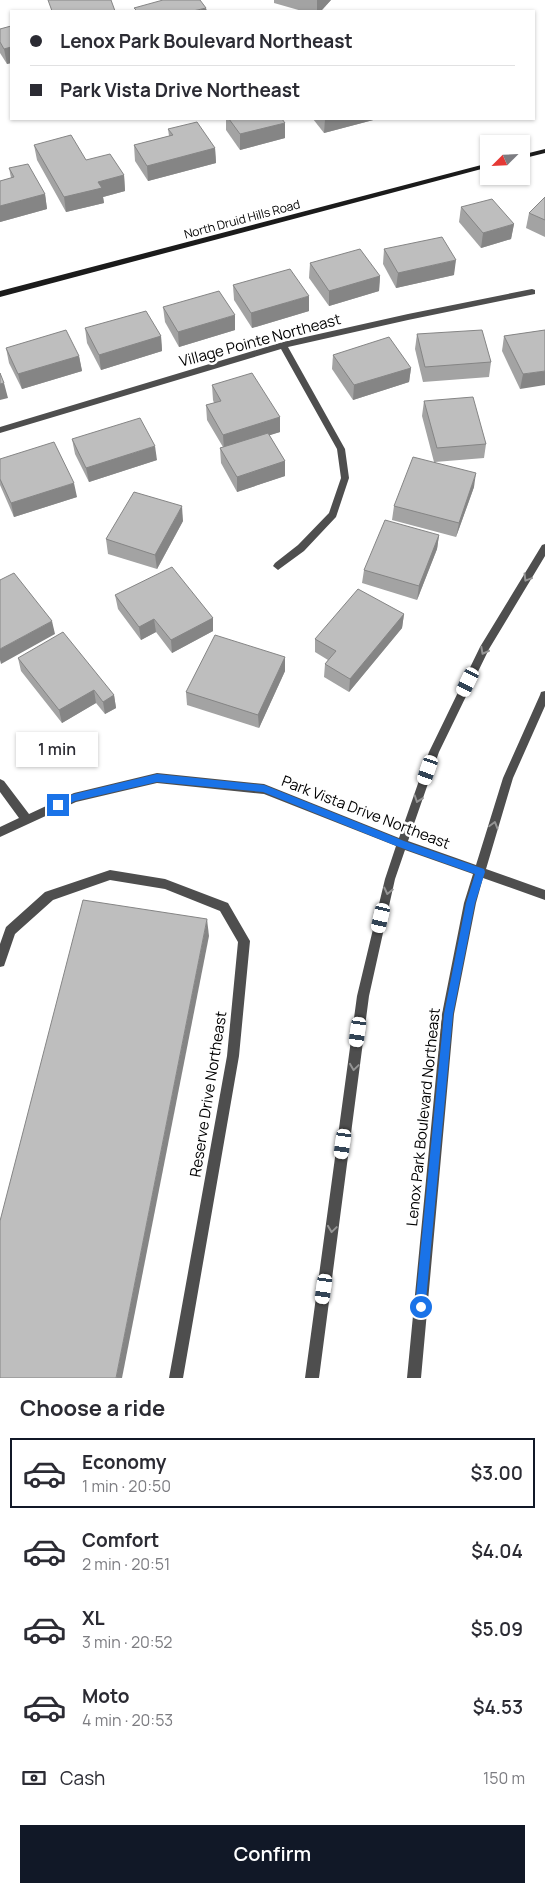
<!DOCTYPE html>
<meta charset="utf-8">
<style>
:root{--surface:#fff;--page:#f2f2f3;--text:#2b2b33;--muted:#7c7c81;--line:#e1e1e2;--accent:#111827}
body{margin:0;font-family:Manrope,sans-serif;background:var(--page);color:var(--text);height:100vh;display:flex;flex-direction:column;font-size:19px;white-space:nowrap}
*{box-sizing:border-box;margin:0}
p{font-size:16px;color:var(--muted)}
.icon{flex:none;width:28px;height:28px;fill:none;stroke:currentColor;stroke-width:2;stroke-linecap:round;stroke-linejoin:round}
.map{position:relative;height:1378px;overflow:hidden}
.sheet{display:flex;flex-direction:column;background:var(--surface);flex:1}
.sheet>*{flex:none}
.hud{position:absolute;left:10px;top:10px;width:525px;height:110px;border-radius:0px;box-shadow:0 1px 4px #0004;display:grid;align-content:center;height:110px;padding:0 20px;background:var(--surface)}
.needle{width:32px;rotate:246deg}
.fabs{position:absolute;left:480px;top:135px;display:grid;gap:10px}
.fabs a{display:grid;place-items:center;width:50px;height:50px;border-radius:0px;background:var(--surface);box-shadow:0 1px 4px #0004;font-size:25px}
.end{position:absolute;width:22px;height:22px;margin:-11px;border:6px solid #1a73e8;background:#fff;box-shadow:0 0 0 2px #fff}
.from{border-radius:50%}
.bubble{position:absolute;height:35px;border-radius:0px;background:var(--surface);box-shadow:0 1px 4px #0004;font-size:16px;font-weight:600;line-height:35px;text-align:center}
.car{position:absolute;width:15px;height:30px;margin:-15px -8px;border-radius:6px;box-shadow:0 0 4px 1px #0007;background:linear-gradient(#fff 24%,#345 0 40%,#fff 0 76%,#345 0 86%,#fff 0)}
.hud b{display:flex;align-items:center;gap:18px;height:48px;font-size:19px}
.hud b+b{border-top:1px solid var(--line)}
.hud i{width:12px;height:12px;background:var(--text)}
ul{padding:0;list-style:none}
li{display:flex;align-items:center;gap:15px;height:70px;margin:0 10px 8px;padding:0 10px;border:2px solid transparent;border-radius:0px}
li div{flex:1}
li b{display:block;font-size:19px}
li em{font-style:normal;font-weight:600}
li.active{border-color:var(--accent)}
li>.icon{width:45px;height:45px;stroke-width:1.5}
h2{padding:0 20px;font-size:22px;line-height:60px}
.pay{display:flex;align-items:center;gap:12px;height:55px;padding:0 20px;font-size:19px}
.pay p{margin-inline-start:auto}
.primary-button{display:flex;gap:10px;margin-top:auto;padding:10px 20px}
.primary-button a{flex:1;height:58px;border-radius:0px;background:var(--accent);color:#fff;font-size:20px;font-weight:600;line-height:58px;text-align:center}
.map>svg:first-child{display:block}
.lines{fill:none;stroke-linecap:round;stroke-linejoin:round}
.minor{fill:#4e4e4e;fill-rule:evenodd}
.secondary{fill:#1b1b1b;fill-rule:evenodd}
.wall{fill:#a3a3a3}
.shaded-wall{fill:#858585}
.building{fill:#bebebe;stroke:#858585}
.oneway{stroke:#959595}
.route{fill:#1a73e8}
.labels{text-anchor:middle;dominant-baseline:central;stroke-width:5;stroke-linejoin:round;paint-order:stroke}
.far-street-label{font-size:12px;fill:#000;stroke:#fff}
.street-label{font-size:15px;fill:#000;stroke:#fff}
</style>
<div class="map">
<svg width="545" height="1378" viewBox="0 0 545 1378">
<rect width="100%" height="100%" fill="#fff"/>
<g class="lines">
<g class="minor">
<path d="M532,289L535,290V294L408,320L288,347L345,449L349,478L336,517L304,551L278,570L273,566L275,563L298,545L329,513L341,478L337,449L281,349L0,433V427L283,342L408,314Z"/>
<path d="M545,544V556L489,649L439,752L408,841L476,865L503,778L540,695L541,692L545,691V706L513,778L486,869L545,890V900L483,878L476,903L454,1014L421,1378H407L442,1014L464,903L473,874L405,850L395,879L369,996L319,1378H305L357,996L385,879L396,846L264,794L157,783L76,802L0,837V827L19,818L0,792V779L4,781L29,814L74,793L157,773L264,784L399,838L429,752L480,647L542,545Z"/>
<path d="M110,870L165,879L228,903L250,941L239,1056L183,1378H169L227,1056L238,942L220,911L165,889L110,880L53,900L15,934L4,966L0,967V944L6,927L45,892Z"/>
</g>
<g class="secondary">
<path d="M545,149V153L521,159V155Z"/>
<path d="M489,163V167L0,297V291Z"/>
</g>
</g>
<g class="wall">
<path d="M274,0H331L321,11H302L274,3Z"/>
<path d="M11,26V63L7,64L0,53V29Z"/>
<path d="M226,119H282L285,138L240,150L226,130Z"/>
<path d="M313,119H377L324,133Z"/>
<path d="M168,129L215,148L216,163L148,181L135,161L134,145L169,136Z"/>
<path d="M34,145L124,175L125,191L103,197L104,203L66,212L37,160Z"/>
<path d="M9,168L45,194L47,209L0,222V181L11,178Z"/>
<path d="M545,197V237L526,228L529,213Z"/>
<path d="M461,207L514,224L511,239L481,248L459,222Z"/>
<path d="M384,249L454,275L396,288L383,264Z"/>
<path d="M310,263L380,276L379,291L329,306L309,278Z"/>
<path d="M233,285L309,311L252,328L234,300Z"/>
<path d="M163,307L235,330L179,347L165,322Z"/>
<path d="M85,328L161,336L162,351L101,370L87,343Z"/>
<path d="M545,330L520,389L502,351L504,336Z"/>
<path d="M417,334L491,362L489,377L423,382L415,349Z"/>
<path d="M6,348L79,356L82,371L22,389L9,363Z"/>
<path d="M333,355L411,368L409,382L353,400L332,369Z"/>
<path d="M212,385L280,417V432L269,435L285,461V476L237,492L221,463L220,448L223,447L207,420L206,405L214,403L213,400Z"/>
<path d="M424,401L486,444L484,458L435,462L474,487L456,537L392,520L394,506L434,462L422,416Z"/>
<path d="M72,439L157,460L89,482L75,454Z"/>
<path d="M0,459L77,497L14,517L0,485Z"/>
<path d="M183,521L157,569L108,554L106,539Z"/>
<path d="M439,535L437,549L417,600L362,583L364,570Z"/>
<path d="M115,595L213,618V631L172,653L156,632L141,640L118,609Z"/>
<path d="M404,614L402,628L349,692L324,677L325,664L328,660L315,652V639Z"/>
<path d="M285,657V671L259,728L187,705L186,692Z"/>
<path d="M18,658L114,695L116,708L105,714L96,703L62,723L21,671Z"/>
</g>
<g class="shaded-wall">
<path d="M317,0H331L321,11H317Z"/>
<path d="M206,8L207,11H193Z"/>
<path d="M11,47V63L7,64L4,49Z"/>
<path d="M325,119H377L324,133Z"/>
<path d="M285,123V138L240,150V134Z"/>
<path d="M215,148L216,163L148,181L147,166Z"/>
<path d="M124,175L125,191L103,197L104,203L66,212L64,197L98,182Z"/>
<path d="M45,194L47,209L0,222V206Z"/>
<path d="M514,224L511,239L481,248L483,233Z"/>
<path d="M456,260L454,275L396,288L398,273Z"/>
<path d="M380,276L379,291L329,306V291Z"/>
<path d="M309,296V311L252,328L251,313Z"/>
<path d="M235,315V330L179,347L178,332Z"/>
<path d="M161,336L162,351L101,370L99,355Z"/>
<path d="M79,356L82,371L22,389L18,374Z"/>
<path d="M411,368L409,382L353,400L354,385Z"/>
<path d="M545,371V385L520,389L523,374Z"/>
<path d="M4,383L8,398L0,400V384Z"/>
<path d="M280,417V432L224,450L223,435Z"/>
<path d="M155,446L157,460L89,482L86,468Z"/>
<path d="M285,461V476L237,492V477Z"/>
<path d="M476,473L474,487L456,537L459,523Z"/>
<path d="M74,483L77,497L14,517L11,503Z"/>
<path d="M182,506L183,521L157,569L155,555Z"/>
<path d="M439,535L437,549L417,600L419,586Z"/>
<path d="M404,614L402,628L349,692L350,679Z"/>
<path d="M213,618V631L172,653L171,640Z"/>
<path d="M154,619L156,632L141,640L139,627Z"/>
<path d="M52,621L55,634L1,664L0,660V649Z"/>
<path d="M285,657V671L259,728L258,715Z"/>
<path d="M94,690L96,703L62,723L59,710Z"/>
<path d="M114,695L116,708L105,714L103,702Z"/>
<path d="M207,919L209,936L122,1378H116Z"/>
</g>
<g class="building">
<path d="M48,0H111L115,11H52Z"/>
<path d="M163,0H200L206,8L193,11H137L134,8Z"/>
<path d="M11,26V47L4,49L0,42V29Z"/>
<path d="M229,119H282L285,123L240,134Z"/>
<path d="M197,122L215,148L147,166L134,145L173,135L168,129Z"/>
<path d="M71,135L86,160L110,154L124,175L98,182L102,188L64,197L34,145Z"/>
<path d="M28,164L45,194L0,206V181L14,177L9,168Z"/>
<path d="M545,197V220L529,213Z"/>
<path d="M492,199L514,224L483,233L461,207Z"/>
<path d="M442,237L456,260L398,273L384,249Z"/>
<path d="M360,249L380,276L329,291L310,263Z"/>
<path d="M290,269L309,296L251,313L233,285Z"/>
<path d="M219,291L235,315L178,332L163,307Z"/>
<path d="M146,311L161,336L99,355L85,328Z"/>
<path d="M66,330L79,356L18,374L6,348Z"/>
<path d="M482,330L491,362L425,367L417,334Z"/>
<path d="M545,330V371L523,374L504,336Z"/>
<path d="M389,337L411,368L354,385L333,355Z"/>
<path d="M0,373L4,383L0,384Z"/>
<path d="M252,373L280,417L223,435L206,405L221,401L212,385Z"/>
<path d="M473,397L486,444L437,448L424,401Z"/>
<path d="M140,418L155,446L86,468L72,439Z"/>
<path d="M268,433L285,461L237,477L220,448Z"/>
<path d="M54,442L74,483L11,503L0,479V459Z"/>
<path d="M413,457L476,473L459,523L394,506Z"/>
<path d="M134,492L182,506L155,555L106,539Z"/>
<path d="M385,520L439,535L419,586L364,570Z"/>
<path d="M172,567L213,618L171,640L154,619L139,627L115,595Z"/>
<path d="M14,573L52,621L0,649V580Z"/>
<path d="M358,589L404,614L350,679L325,664L336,651L315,639Z"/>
<path d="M63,632L114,695L103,702L94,690L59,710L18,658Z"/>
<path d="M215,635L285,657L258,715L186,692Z"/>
<path d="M83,900L207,919L116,1378H0V1221Z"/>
</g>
<defs><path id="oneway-chevron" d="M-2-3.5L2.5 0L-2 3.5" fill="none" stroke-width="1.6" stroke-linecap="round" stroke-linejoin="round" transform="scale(1.25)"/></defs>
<g class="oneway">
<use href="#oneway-chevron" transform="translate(527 578) rotate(121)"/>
<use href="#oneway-chevron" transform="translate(484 651) rotate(118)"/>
<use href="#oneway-chevron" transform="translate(418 799) rotate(109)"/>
<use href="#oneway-chevron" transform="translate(494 825) rotate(-74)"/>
<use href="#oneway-chevron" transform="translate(388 891) rotate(103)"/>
<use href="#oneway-chevron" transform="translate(354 1067) rotate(98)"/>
<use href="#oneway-chevron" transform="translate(332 1229) rotate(98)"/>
</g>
<path class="route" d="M157,774L264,785L404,841L484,869L485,872L475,903L453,1014L425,1311L421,1312L417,1311L415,1307L444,1014L466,903L475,874L399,847L263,792L157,782L75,801L58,809L54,805L55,802L74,794Z"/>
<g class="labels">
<g class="far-street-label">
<text transform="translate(242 219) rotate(-15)">North Druid Hills Road</text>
</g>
<g class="street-label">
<text transform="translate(260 340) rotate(-15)">Village Pointe Northeast</text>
<text transform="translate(366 812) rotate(21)">Park Vista Drive Northeast</text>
<text transform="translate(208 1094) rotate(-81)">Reserve Drive Northeast</text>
<text transform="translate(423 1117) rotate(-84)">Lenox Park Boulevard Northeast</text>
</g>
</g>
</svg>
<div class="fabs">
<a><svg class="needle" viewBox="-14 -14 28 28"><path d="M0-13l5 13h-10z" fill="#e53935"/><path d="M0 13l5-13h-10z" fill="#7c7c81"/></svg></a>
</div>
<i class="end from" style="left:421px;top:1307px"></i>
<i class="end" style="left:58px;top:805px"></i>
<div class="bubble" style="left:16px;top:732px;width:82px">1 min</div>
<i class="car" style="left:468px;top:682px;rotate:206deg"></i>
<i class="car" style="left:428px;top:770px;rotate:199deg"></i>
<i class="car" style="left:381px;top:918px;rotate:193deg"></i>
<i class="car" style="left:358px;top:1032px;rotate:188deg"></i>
<i class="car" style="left:343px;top:1144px;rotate:188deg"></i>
<i class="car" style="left:324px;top:1289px;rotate:188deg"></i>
<div class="hud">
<b><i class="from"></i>Lenox Park Boulevard Northeast</b>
<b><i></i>Park Vista Drive Northeast</b>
</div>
</div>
<section class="sheet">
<h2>Choose a ride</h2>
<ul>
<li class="active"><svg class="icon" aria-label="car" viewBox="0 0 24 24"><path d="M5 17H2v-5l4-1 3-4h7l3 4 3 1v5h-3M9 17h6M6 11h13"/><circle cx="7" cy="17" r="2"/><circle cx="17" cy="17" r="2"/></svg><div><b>Economy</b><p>1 min · 20:50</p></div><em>$3.00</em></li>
<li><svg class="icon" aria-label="car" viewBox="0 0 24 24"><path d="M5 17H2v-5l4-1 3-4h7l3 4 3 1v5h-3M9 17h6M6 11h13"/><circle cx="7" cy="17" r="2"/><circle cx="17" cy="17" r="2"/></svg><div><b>Comfort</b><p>2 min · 20:51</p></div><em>$4.04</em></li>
<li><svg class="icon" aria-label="car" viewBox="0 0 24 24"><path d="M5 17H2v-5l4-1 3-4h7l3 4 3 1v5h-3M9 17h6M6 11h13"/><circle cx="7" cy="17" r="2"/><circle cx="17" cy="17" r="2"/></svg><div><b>XL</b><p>3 min · 20:52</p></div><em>$5.09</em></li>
<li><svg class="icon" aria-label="car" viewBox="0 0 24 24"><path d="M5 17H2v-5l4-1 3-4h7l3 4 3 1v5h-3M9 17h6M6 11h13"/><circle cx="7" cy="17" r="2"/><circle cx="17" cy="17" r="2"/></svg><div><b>Moto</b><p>4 min · 20:53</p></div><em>$4.53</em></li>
</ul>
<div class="pay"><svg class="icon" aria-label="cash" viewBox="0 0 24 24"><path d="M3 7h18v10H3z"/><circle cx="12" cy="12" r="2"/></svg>Cash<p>150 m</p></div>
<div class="primary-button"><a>Confirm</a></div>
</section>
